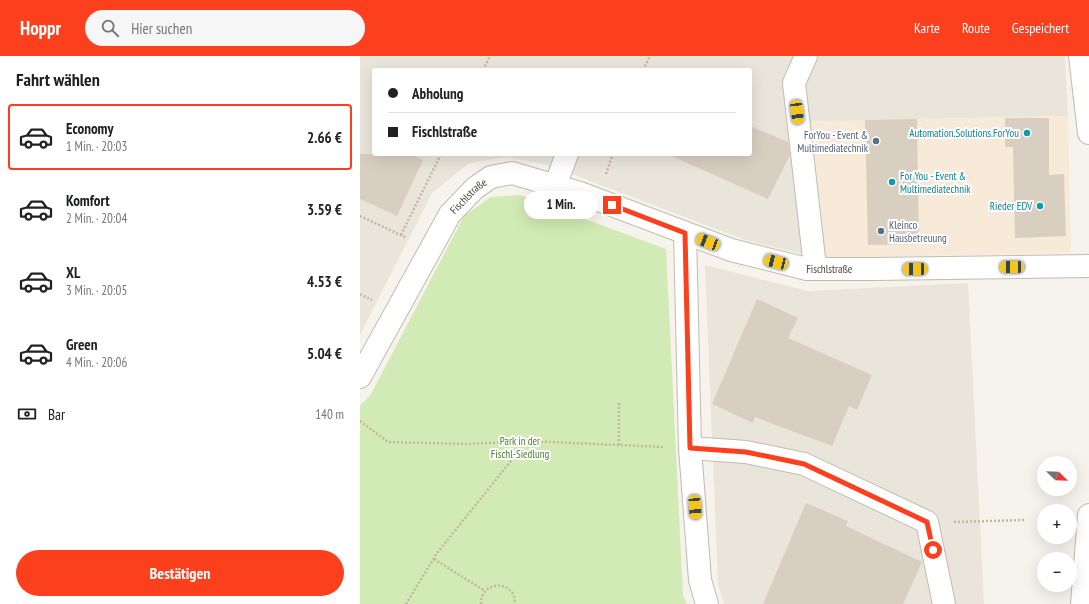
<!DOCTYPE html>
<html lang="de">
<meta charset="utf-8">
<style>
:root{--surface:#fff;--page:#f6f6f6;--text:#202124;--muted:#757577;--line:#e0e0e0;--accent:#fc3f1d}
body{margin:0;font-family:"PT Sans Narrow",sans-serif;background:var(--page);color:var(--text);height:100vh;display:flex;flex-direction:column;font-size:15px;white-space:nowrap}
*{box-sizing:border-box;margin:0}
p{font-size:13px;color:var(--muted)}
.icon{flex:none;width:22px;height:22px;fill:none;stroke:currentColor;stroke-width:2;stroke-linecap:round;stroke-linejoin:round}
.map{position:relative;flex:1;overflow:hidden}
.details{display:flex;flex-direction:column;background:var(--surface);width:360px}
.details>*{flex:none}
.banner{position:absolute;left:12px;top:12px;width:380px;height:88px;border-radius:4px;box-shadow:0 4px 16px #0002;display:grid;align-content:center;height:88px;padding:0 16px;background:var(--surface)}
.needle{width:26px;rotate:113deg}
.buttons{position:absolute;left:677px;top:400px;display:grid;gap:8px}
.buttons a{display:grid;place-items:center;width:40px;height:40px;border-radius:50%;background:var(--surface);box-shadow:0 4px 16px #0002;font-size:20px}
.end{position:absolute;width:18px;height:18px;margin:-9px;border:5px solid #fc3f1d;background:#fff;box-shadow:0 0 0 2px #fff}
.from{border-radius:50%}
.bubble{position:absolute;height:28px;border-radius:14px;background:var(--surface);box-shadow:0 4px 16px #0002;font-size:13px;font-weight:800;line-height:28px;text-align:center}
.car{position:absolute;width:12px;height:24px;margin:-12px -6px;border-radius:5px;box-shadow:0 0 3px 1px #0007;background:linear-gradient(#f5c518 24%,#345 0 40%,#f5c518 0 76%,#345 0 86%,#f5c518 0)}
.banner b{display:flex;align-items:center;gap:14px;height:38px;font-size:15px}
.banner b+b{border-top:1px solid var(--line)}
.banner i{width:10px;height:10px;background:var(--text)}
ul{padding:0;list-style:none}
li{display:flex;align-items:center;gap:12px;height:66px;margin:0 8px 6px;padding:0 8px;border:2px solid transparent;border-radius:4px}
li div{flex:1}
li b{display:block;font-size:15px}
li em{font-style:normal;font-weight:800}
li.selected{border-color:var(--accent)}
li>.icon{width:36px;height:36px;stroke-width:1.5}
h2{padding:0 16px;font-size:18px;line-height:48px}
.pay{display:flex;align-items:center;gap:10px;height:44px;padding:0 16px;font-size:15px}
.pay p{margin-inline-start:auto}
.cta{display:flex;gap:8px;margin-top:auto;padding:8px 16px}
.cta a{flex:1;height:46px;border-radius:24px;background:var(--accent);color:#fff;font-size:16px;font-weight:800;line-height:46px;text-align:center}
header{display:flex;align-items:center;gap:24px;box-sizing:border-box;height:56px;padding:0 20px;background:var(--accent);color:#fff}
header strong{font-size:19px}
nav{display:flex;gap:22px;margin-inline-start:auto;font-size:14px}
.search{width:280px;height:36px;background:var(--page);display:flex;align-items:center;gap:10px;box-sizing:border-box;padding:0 14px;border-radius:22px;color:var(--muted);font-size:15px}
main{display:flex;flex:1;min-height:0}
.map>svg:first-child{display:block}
.residential{fill:#eae5da;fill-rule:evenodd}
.commercial{fill:#f7ead8}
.green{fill:#d2eab5}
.building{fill:#d8cfc1}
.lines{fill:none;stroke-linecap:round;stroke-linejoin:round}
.minor-casing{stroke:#c2bbae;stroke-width:24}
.path{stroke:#c4b79f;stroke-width:2.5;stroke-dasharray:2 2;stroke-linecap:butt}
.minor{stroke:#fff;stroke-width:22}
.route{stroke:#fc3f1d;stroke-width:5}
.culture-dot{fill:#0f9aa8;stroke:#fff;stroke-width:1.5}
.service-dot{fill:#5c6f8a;stroke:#fff;stroke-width:1.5}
.labels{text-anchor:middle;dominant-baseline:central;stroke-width:4;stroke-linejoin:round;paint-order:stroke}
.culture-label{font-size:11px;fill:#0d838f;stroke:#fff;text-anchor:end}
.service-label{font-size:11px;fill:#4e5e75;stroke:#fff;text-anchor:end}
.street-label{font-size:11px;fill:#4b4439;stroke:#fff}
.park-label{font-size:11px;fill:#4a7f2a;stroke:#fff}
</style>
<header>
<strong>Hoppr</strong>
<div class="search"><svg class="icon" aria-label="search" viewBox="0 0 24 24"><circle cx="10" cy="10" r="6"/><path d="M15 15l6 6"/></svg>Hier suchen</div>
<nav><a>Karte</a><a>Route</a><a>Gespeichert</a></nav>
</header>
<main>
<section class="details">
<h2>Fahrt wählen</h2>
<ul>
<li class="selected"><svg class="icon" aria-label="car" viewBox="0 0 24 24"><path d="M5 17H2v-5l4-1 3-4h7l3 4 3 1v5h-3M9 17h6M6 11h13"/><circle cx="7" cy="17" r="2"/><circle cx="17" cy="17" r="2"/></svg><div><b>Economy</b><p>1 Min. · 20:03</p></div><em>2.66 €</em></li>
<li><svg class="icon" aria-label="car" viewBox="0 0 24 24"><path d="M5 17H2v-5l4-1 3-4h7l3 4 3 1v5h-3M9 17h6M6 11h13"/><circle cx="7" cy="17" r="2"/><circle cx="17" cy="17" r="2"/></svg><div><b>Komfort</b><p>2 Min. · 20:04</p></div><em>3.59 €</em></li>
<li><svg class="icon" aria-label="car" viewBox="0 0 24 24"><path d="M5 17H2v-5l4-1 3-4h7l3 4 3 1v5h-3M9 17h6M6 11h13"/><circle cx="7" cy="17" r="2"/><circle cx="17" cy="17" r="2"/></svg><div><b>XL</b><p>3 Min. · 20:05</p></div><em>4.53 €</em></li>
<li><svg class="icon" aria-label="car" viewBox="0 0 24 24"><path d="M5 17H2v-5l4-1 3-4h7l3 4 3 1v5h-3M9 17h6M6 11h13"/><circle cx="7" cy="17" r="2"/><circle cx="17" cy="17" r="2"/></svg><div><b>Green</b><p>4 Min. · 20:06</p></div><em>5.04 €</em></li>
</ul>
<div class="pay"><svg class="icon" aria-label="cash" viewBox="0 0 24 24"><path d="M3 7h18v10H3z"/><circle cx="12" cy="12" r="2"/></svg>Bar<p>140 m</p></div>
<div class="cta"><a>Bestätigen</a></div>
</section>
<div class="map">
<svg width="729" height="548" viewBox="0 0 729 548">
<rect width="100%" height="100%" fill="#f6f3ec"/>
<g class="residential">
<path d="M0,0H705L708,60L505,64L454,201L385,184L188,109L146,101L109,107L72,137L0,279ZM14,14H390V98H14Z"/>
<path d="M345,209L448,235L608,227L624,548H364L358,529Z"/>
</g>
<path class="commercial" d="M708,60L711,197L454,202L452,65Z"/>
<path class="green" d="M160,139L306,193L323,539L327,548H0V350L11,338L104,160L131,141Z"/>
<g class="building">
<path d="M645,62H689V119L704,118L706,180L655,182L653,91H645Z"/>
<path d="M557,63L559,188L508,189L505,64Z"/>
<path d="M390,70L428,86L430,99L408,143L307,98H390Z"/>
<path d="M0,98H50L63,104L37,160L0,143Z"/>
<path d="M397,243L438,262L428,282L512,319L497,354L489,350L472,390L395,361L393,367L352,348Z"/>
<path d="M446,447L488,465L486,470L562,506L543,548H403Z"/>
</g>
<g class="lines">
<defs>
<g id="minor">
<path d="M446,0L434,27L454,202L458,213"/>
<path d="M720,0L729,77"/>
<path d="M195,130L207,98"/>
<path d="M325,177L330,392L340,524L347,548"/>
<path id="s1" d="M0,321L90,158L115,132L131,121L152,117L220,137L371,194L447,213H513L729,210"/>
<path d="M330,392L386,396L444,408L567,466L584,548"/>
<path d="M722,548L729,459"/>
</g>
</defs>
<use href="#minor" class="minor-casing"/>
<g class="path">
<path d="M123,14L130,0"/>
<path d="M283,14L290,0"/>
<path d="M246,118L253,98"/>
<path d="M0,160L47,182"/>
<path d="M41,179L81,98"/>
<path d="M0,238L12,244"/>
<path d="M259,347V389"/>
<path d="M0,365L28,386L108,388L168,385L304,391"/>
<path d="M594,466L664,464"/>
<path d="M74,503L125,535"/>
<path d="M46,548L77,497L167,385"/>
<path d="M121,548C120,524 156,523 155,548"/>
</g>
<use href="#minor" class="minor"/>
</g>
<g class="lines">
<path class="route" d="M252,149L325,177L330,392L386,396L444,408L567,466L573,494"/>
</g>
<g class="culture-dot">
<circle cx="667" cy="77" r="4"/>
<circle cx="532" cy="126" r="4"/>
<circle cx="680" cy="150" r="4"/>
</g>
<g class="service-dot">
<circle cx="516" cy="85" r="4"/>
<circle cx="521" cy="175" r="4"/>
</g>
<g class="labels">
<g class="culture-label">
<text x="659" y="77">Automation.Solutions.ForYou</text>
<text x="540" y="120" text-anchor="start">For You - Event &amp;<tspan x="540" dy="13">Multimediatechnik</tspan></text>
<text x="672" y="150">Rieder EDV</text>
</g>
<g class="service-label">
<text x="508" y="79">ForYou - Event &amp;<tspan x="508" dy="13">Multimediatechnik</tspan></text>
<text x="529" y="169" text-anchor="start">Kleinco<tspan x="529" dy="13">Hausbetreuung</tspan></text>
</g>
<g class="street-label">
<text stroke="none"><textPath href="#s1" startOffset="212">Fischlstraße</textPath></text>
<text stroke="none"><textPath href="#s1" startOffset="596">Fischlstraße</textPath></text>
</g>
<g class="park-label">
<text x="160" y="385">Park in der<tspan x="160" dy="13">Fischl-Siedlung</tspan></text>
</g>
</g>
</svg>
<div class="buttons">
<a><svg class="needle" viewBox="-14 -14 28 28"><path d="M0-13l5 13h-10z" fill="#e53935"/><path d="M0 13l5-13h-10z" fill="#757577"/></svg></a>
<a>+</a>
<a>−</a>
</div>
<i class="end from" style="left:573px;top:494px"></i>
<i class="end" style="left:252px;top:149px"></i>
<div class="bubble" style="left:164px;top:135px;width:74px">1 Min.</div>
<i class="car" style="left:437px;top:56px;rotate:173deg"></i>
<i class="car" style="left:348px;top:186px;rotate:291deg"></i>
<i class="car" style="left:416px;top:206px;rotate:284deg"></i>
<i class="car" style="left:652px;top:211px;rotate:269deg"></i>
<i class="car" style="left:555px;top:213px;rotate:269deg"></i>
<i class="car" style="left:335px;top:451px;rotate:176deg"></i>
<div class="banner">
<b><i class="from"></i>Abholung</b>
<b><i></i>Fischlstraße</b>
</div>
</div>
</main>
